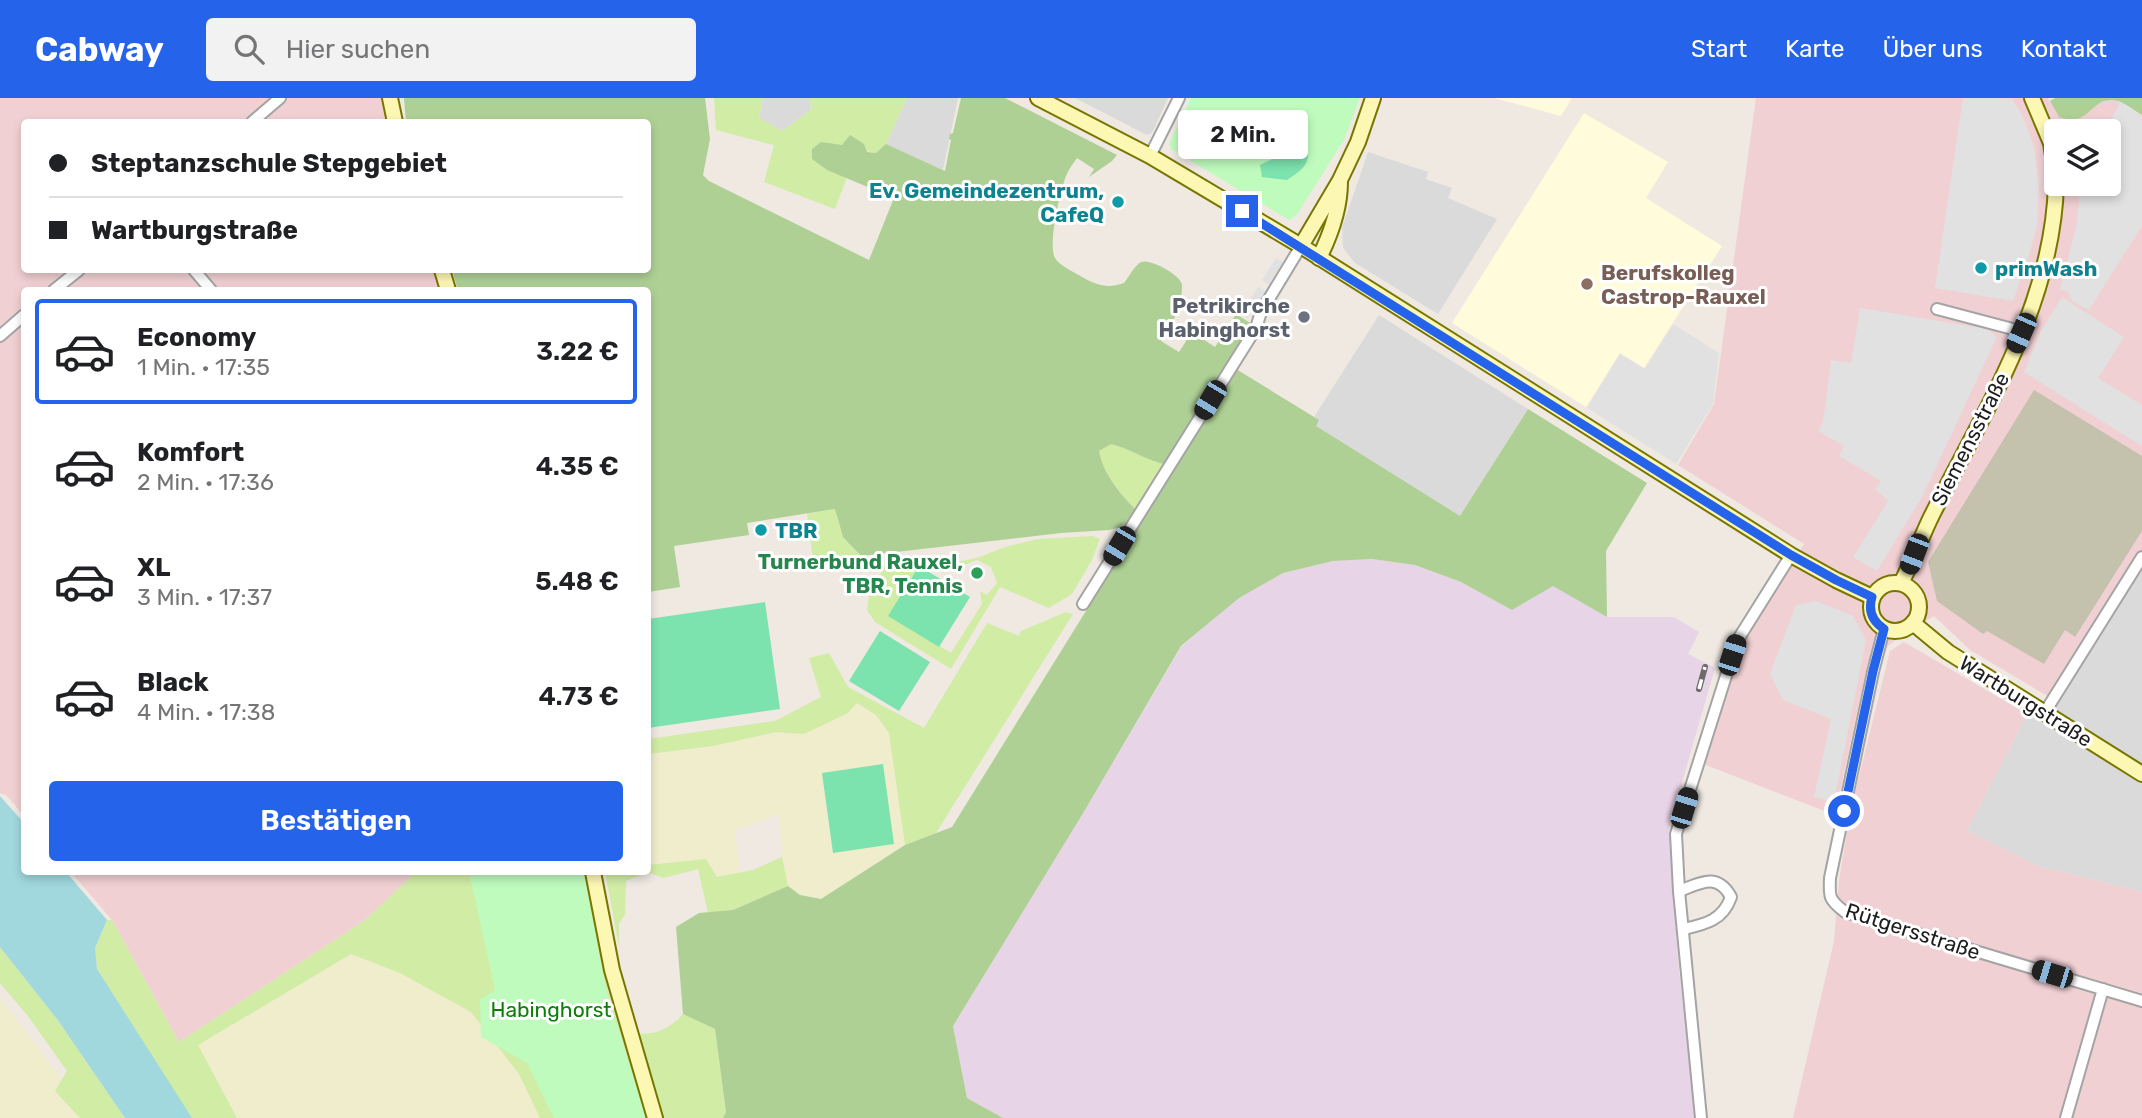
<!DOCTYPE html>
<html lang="de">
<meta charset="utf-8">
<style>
:root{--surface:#fff;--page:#f2f2f2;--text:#202124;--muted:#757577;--line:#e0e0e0;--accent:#2563eb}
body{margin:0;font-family:Rubik,sans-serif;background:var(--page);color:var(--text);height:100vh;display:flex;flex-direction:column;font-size:26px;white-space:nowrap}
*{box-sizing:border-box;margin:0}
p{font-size:23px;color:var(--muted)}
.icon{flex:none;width:38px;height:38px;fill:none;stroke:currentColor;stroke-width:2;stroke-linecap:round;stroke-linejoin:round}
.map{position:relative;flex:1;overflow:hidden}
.details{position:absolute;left:21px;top:189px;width:630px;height:588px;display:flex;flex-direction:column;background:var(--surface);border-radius:7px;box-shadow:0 4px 10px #0003}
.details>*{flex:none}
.banner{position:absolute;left:21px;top:21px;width:630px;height:154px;border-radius:7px;box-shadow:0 4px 10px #0003;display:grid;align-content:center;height:154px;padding:0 28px;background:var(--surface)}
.fabs{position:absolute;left:2044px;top:21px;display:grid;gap:14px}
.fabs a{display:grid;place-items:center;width:77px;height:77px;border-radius:7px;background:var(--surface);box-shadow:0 4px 10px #0003;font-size:35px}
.end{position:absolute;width:32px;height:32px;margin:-16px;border:9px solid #2563eb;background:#fff;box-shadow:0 0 0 4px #fff}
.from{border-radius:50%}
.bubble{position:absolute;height:49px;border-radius:7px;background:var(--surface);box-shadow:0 4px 10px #0003;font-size:23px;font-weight:600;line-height:49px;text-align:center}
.car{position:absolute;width:21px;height:42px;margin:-21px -10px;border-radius:9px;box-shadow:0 0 5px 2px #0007;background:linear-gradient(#222 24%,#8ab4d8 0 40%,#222 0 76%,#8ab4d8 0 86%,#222 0)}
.banner b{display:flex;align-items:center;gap:24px;height:66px;font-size:26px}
.banner b+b{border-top:2px solid var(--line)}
.banner i{width:18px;height:18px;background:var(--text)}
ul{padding:12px 0 0;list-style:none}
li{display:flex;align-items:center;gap:21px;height:105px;margin:0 14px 10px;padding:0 14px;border:4px solid transparent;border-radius:7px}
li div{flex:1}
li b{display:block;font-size:26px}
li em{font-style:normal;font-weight:600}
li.active{border-color:var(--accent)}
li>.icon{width:63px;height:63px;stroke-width:1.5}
.button{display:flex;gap:14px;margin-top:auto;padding:14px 28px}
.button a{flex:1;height:80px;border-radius:7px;background:var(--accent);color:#fff;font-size:28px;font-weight:600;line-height:80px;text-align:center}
header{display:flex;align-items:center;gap:42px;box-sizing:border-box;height:98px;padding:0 35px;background:var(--accent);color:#fff}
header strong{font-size:33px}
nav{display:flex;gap:38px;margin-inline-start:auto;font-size:24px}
.search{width:490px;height:63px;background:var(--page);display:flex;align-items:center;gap:18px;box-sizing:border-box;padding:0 24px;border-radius:7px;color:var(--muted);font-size:26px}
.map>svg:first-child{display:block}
.residential{fill:#dbdada}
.commercial{fill:#f1d0d3;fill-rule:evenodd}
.industrial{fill:#e8d4e7}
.education{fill:#fffbdb}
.construction{fill:#c4c1ad}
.farmland{fill:#efedcc}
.grass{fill:#d1eca5}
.forest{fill:#aed095}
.park{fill:#bffbbd}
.pitch{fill:#7ce2ae}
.parking{fill:#e1e1e1}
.water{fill:#a0d8de}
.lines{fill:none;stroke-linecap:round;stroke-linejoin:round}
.street-casing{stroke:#a4a4a4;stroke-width:14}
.secondary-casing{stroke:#787600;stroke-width:18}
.street{stroke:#fff;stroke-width:10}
.secondary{stroke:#fcf7b3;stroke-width:14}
.rail-casing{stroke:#6b6b6b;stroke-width:6}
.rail{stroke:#fff;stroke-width:3.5;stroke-dasharray:10;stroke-linecap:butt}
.route{stroke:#2563eb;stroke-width:9}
.culture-dot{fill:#0f9aa8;stroke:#fff;stroke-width:2.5}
.education-dot{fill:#8d6e63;stroke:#fff;stroke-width:2.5}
.worship-dot{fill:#6b7280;stroke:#fff;stroke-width:2.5}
.leisure-dot{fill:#2e9e5b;stroke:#fff;stroke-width:2.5}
.labels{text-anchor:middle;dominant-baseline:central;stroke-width:6;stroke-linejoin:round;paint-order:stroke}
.culture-label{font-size:21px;font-weight:bold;fill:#0d838f;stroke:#fff;text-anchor:start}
.education-label{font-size:21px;font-weight:bold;fill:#785e54;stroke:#fff;text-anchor:start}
.worship-label{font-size:21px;font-weight:bold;fill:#5b616d;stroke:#fff;text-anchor:end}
.street-label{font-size:21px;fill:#1d1d1d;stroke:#fff}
.leisure-label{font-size:21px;font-weight:bold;fill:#27864d;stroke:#fff;text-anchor:end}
.park-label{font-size:21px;fill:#0c7f07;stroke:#fff}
</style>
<header>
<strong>Cabway</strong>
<div class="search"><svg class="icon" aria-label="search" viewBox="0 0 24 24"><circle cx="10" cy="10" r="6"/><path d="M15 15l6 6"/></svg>Hier suchen</div>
<nav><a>Start</a><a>Karte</a><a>Über uns</a><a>Kontakt</a></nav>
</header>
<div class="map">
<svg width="2142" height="1020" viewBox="0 0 2142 1020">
<rect width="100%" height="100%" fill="#efe9e2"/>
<g class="residential">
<path d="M763,0H810L811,12L782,33L759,21Z"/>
<path d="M907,0H958L943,72L886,46Z"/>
<path d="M1075,0H1168L1152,35L1147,37Z"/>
<path d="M1368,54L1428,74L1426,81L1452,90L1448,100L1497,121L1438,216L1355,165L1343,150L1342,130Z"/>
<path d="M1379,217L1528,311L1461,419L1315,328L1319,322L1314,319Z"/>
<path d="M2142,452V794L2038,768L1967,733L2027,616L2049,599Z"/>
</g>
<g class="commercial">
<path d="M0,0H382L389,24H24V172H434L441,192H24V718L6,697L0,695Z"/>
<path d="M1756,0H2048L2059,19H2083L2099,5L2107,1L2115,2L2142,18V452L2049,599L1970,552L1934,518L1897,541L1868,564L1835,717L1703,666L1740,549L1804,446L1678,367L1714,306ZM2056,33H2109V86H2056Z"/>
<path d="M1904,544L2027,616L1967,733L2038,768L2142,794V1020H1793L1834,843L1839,783L1850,715L1890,553Z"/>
<path d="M71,774H416L364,823L179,944L112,822Z"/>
</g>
<path class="industrial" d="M1372,461L1415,467L1461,484L1512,512L1553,487L1607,519H1674L1699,534L1688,556L1715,570L1669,730L1679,873L1697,1020H1003L967,1000L953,928L1085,712L1181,549L1238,500L1283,475L1333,463Z"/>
<g class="education">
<path d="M1494,0H1572L1561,18Z"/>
<path d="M1584,15L1668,64L1646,100L1722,148L1644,270L1620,255L1586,309L1452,225Z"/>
</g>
<path class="construction" d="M2034,292L2142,358V433L2075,539L2065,532L2044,566L1987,533L1983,536L1937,503L1928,464Z"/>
<g class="farmland">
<path d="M857,605L876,617L889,635L905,747L821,801L802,797L788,788L782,759L779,716L735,732L740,775L717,779L705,761L648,767V656L714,648L776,634L804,636Z"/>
<path d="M351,856L400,875L471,914L519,976L540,1020H237L197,947Z"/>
<path d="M0,900L62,981L55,993L80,1020H0Z"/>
</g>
<g class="grass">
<path d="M714,0H763L759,20L782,33L811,12L810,0H907L886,46L876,55L821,44L812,51V61L827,72L847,79L835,111L764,84L774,47L716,32Z"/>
<path d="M1111,346C1131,351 1147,363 1168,367L1138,414C1121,397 1103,376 1099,353Z"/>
<path d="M836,411C840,436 844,441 861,458L813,462L807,416Z"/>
<path d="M1093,438L1100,441L1092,462L1072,496L1049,510L1000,489L951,571L875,524L867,512L869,498L886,465L923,457L919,468L889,518L951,555L982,506L980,493L987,497L997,485L991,469L977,462L943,475L937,468L977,460L1005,449L1038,441Z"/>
<path d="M1066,514L1073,516L936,735L905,747L889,635L876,617L857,605L848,615L804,636L776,634L713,648L648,656V641L775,623L821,599L809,560L829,555L848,589L924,630L987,525L1019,538L1021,533Z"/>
<path d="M782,759L788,788L733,812L708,815L698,771L663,780L648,774L626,783L625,816L619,826V848L605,774H648V767L706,761L717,779L753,772Z"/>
<path d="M416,774H583L609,896L621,933C647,939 665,936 683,916L715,931L726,1014L723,1020H540L519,976L471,914L400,875L351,856L198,947L237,1020H191L97,871L95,850L107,822H112L179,944L364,823Z"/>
<path d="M0,849L57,921L125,1020H80L55,993L67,973L28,918L0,885Z"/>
</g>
<g class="forest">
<path d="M404,0H705L710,41L703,77L709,83L869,162L894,100L827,72L812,61V51L821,44L842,47L850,37L864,46L867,54L876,55L886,46L945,73L951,42L949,41L950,36L953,35L961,0H1005L1117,57L1112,63L1089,79L1094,71L1077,60C1072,67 1066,75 1064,84C1059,98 1048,148 1055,160C1060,168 1074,174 1082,179C1097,187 1107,191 1124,185C1129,179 1134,168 1141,164C1150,160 1181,177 1182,187C1183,208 1172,226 1161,243L1179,254L1192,234L1215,249L1236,216L1255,228L1168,367C1147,363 1131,351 1111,346L1099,353C1103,376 1121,397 1138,414L1121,429L1109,432L1061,435L861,458L843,439L835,411L747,425L749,437L674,448L680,489L648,494V192H458L452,172H648V24H406Z"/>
<path d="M2055,0H2142V17C2133,12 2123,3 2113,2C2090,0 2090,30 2059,19L2050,3Z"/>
<path d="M1236,271L1319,322L1316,328L1460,418L1528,311L1647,385L1606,453L1607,519L1553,488L1512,512L1461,484L1415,467L1372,461L1333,463L1283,475L1239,500L1181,548L1085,712L953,928L967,1000L1003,1020H723L726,1014L715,931L683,916L676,829L699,815L733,812L788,788L800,797L821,801L905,747L952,729Z"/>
</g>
<g class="park">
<path d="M1191,0H1360L1344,42L1296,118L1289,122L1171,51L1169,45Z"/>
<path d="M469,774H584L606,891L646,1020H554L527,965L481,939L480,902L495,892Z"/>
</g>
<g class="pitch">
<path d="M1294,50H1302L1308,55C1309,69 1297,75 1287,82L1262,79L1260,67Z"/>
<path d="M919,468L970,499L939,549L888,518Z"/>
<path d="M765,504L780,611L648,630V521Z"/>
<path d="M880,533L930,564L899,613L849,583Z"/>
<path d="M883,666L894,746L833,755L822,675Z"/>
</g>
<g class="parking">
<path d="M1963,0H2012L2024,21L2034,49L2039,85L2037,128L2028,160L2013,203L1935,190Z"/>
<path d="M2121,4L2142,19V128L2089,212L2072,203L2068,194L2060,191L2076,130L2079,105L2078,86H2109V33H2104Z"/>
<path d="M1276,160L1283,164L1269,187L1262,182Z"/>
<path d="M1258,189L1265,193L1248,220L1241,216Z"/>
<path d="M2062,199L2124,239L2098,280L2142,307V348L2024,274L2041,233Z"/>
<path d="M1860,210L1987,231L1997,239L1922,399L1877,473L1853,459L1888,403L1875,391L1881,383L1839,358L1844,348L1818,333L1823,324L1831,262L1851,265Z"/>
<path d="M1673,226L1719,255L1713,306L1676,366L1587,310L1620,256L1645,271Z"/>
<path d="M1816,503L1853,518L1866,542L1834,704L1814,699L1831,621L1783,602L1770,576L1796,507Z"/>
</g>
<path class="water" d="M0,698L24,725V774H66L107,822L95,850L97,871L192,1020H125L57,921L0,849Z"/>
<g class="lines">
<defs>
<g id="street">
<path d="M252,24L280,0"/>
<path d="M1150,58L1179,0"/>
<path d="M194,172L211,192"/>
<path d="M54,192L79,172"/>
<path d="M1937,211L2009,230L2021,235"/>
<path d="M0,238L24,217"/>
<path d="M1083,506L1256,230L1261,214L1301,148"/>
<path d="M1884,531L1873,574L1830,780C1829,799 1829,802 1845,814L2142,903"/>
<path d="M2045,614L2142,459"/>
<path d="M1679,793C1701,785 1717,774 1731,799C1723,822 1706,826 1684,831"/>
<path d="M1701,1020L1679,793L1676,736L1737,543L1791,457"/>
<path d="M2066,1020L2103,891"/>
</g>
<g id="secondary">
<path d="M390,0L395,24"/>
<path d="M1038,0L1150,58L1301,148L1791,457L1836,482L1872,499"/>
<path d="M2032,0L2051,45L2056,78"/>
<path d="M1301,148L1340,82L1358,44L1373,0"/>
<path d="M1319,160C1331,136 1340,111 1340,84"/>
<path d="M442,172L448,192"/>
<circle cx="1895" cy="509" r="24"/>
<path d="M1901,485C1913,463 1921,439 1932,417C1985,312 2053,206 2056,86"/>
<path d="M1913,525L1948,554L2142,676"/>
<path d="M593,774L612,872L655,1020"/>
</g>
</defs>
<use href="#street" class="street-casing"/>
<use href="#secondary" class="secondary-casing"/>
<use href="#street" class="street"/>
<use href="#secondary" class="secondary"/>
<defs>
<path id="rail" d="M1699,591L1705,569"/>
</defs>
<use href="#rail" class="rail-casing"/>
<use href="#rail" class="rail"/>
</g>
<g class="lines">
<path class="route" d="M1242,113L1791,457L1836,482L1872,499C1868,512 1872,523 1884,531L1873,573L1844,713"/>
</g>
<g class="culture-dot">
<circle cx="1118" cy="104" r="7"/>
<circle cx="1981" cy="170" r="7"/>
<circle cx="761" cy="432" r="7"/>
</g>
<circle class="education-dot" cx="1587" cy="186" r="7"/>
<circle class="worship-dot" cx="1304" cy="219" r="7"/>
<circle class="leisure-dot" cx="977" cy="475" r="7"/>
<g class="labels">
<g class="culture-label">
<text x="1104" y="92" text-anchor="end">Ev. Gemeindezentrum,<tspan x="1104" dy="24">CafeQ</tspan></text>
<text x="1995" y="170">primWash</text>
<text x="775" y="432">TBR</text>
</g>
<g class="education-label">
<text x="1601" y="174">Berufskolleg<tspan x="1601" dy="24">Castrop-Rauxel</tspan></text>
</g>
<g class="worship-label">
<text x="1290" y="207">Petrikirche<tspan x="1290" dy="24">Habinghorst</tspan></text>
</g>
<g class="street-label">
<text transform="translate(1970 341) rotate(-63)">Siemensstraße</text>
<text transform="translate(2026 603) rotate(32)">Wartburgstraße</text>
<text transform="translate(1913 833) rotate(18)">Rütgersstraße</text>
</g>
<g class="leisure-label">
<text x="963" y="463">Turnerbund Rauxel,<tspan x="963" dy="24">TBR, Tennis</tspan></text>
</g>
<g class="park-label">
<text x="551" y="911">Habinghorst</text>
</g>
</g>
</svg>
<div class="fabs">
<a><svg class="icon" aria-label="layers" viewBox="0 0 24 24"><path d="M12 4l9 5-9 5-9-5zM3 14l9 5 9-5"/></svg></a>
</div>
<i class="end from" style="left:1844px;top:713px"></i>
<i class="end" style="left:1242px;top:113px"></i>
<div class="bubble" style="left:1178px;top:12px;width:130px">2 Min.</div>
<i class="car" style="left:2021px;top:235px;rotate:204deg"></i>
<i class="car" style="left:1210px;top:302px;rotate:211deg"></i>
<i class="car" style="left:1119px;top:448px;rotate:211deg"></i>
<i class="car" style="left:1914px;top:456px;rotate:201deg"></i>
<i class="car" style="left:1732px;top:557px;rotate:18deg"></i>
<i class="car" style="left:1684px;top:710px;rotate:17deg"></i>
<i class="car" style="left:2052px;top:876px;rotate:287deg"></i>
<div class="banner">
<b><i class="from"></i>Steptanzschule Stepgebiet</b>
<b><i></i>Wartburgstraße</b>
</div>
<section class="details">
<ul>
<li class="active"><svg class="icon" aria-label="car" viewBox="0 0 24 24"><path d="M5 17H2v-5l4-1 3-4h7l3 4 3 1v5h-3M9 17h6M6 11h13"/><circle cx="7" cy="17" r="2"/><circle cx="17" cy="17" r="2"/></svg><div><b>Economy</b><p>1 Min. · 17:35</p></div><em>3.22 €</em></li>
<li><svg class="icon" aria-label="car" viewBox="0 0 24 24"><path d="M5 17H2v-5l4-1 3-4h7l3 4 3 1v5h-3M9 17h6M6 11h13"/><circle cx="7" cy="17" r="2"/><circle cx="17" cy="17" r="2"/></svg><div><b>Komfort</b><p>2 Min. · 17:36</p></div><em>4.35 €</em></li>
<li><svg class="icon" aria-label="car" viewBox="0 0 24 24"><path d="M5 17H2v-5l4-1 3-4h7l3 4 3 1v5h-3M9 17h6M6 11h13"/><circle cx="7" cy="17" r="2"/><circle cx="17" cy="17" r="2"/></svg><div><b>XL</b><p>3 Min. · 17:37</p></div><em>5.48 €</em></li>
<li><svg class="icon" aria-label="car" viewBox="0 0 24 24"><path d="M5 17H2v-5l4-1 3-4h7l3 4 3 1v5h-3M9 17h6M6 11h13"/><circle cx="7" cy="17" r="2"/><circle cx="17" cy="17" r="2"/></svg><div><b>Black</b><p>4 Min. · 17:38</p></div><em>4.73 €</em></li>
</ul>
<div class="button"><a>Bestätigen</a></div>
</section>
</div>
